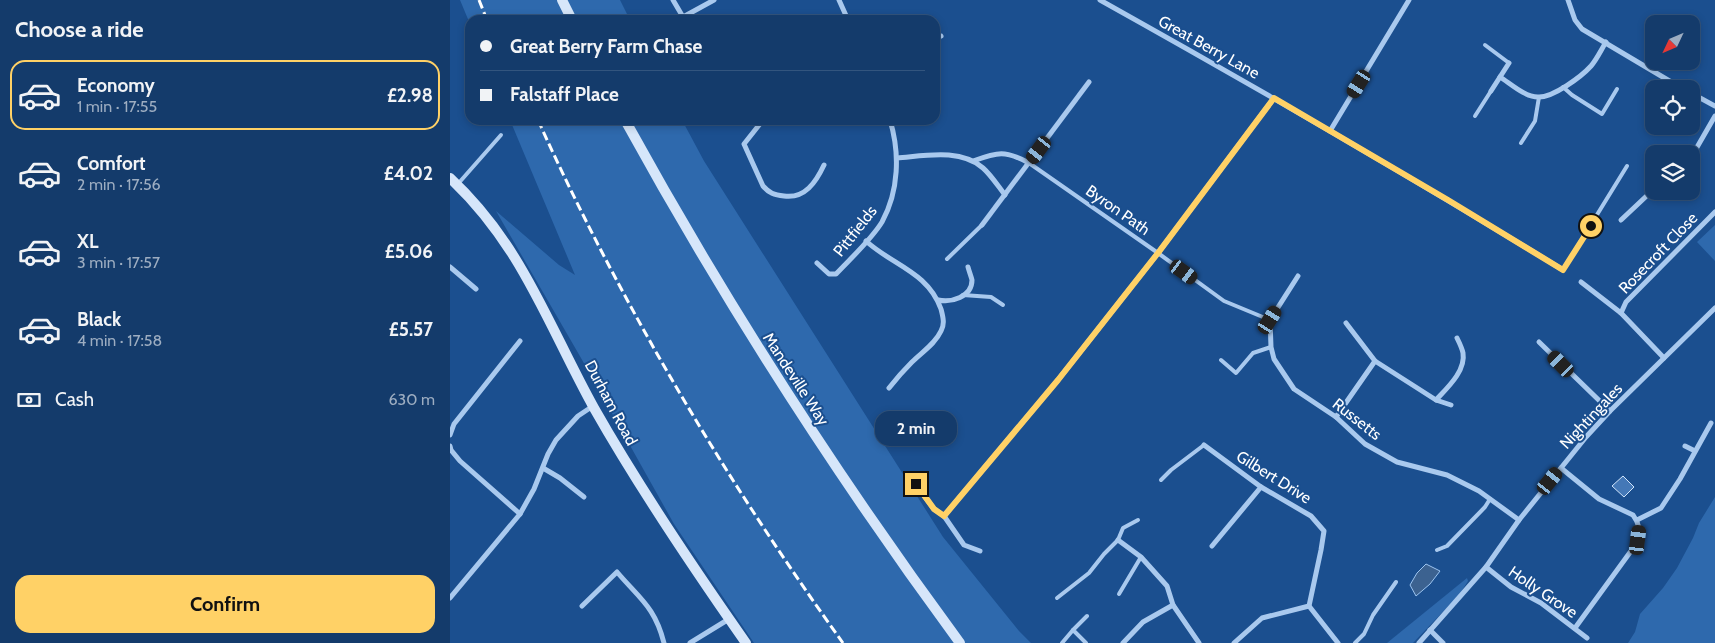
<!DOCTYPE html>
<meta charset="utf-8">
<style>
:root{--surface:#143b6b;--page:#214673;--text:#f1f3f6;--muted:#9dadc1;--line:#33557e;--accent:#ffd166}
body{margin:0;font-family:Cabin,sans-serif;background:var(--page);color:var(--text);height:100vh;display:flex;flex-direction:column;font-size:19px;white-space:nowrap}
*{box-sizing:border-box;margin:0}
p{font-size:16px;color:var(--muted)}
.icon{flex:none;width:28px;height:28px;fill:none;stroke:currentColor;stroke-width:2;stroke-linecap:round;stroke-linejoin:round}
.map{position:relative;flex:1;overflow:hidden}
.panel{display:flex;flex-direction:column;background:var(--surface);width:450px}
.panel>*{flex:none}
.top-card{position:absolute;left:15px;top:15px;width:475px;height:110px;border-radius:15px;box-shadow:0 2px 8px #0003,0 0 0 1px var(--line);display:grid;align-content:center;height:110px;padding:0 15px;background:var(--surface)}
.needle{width:32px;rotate:226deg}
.buttons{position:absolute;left:1195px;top:15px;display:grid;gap:10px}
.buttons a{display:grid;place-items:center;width:55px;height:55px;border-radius:10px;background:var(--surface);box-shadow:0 2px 8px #0003,0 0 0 1px var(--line);font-size:25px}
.end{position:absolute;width:22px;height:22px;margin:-11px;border:6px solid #ffd166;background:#111;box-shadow:0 0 0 2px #111}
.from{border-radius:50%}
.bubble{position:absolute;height:35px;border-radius:15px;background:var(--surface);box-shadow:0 2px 8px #0003,0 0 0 1px var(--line);font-size:16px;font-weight:700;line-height:35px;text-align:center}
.car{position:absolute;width:15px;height:30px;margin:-15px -8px;border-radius:6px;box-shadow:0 0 4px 1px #0007;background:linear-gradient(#222 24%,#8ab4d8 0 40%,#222 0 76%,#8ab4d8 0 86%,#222 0)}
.top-card b{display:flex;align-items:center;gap:18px;height:48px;font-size:19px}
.top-card b+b{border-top:1px solid var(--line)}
.top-card i{width:12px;height:12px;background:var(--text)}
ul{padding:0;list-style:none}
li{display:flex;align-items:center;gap:15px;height:70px;margin:0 10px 8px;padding:0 5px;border:2px solid transparent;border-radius:15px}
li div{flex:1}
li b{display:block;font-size:19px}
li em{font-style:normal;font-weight:700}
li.on{border-color:var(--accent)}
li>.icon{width:45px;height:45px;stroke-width:1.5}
h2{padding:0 15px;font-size:22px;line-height:60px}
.pay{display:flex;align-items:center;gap:12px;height:55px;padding:0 15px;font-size:19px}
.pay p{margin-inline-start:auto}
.action{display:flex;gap:10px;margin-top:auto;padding:10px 15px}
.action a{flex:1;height:58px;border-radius:15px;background:var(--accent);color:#111;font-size:20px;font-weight:700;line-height:58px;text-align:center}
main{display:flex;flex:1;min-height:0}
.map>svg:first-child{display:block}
.green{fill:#2e69ad}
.water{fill:#3c6290;stroke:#9cc4f0}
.building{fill:#4478b7;stroke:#cfe3fa}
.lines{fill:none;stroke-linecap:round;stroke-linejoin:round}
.lane{stroke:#a9c9ee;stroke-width:4}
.street{stroke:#a9c9ee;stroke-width:5}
.secondary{stroke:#d6e6fa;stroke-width:10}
.rail{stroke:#fff;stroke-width:3;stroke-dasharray:9 4;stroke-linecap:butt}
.route{stroke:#ffd166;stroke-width:6}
.labels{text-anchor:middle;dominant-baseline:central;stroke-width:4;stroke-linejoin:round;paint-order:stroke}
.street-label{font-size:16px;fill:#fff;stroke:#1b4f8f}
</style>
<main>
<section class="panel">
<h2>Choose a ride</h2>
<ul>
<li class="on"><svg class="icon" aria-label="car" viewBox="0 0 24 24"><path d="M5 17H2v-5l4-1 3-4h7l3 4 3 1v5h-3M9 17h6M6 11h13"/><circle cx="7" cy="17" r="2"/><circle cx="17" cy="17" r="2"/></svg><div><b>Economy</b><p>1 min · 17:55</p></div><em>£2.98</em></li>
<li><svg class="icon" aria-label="car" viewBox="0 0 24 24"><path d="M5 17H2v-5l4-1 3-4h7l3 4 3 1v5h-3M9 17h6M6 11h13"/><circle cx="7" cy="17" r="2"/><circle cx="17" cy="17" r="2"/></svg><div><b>Comfort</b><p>2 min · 17:56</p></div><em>£4.02</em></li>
<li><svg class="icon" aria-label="car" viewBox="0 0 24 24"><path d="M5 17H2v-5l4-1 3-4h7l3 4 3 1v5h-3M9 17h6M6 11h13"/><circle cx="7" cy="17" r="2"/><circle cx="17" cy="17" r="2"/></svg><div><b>XL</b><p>3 min · 17:57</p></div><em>£5.06</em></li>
<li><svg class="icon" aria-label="car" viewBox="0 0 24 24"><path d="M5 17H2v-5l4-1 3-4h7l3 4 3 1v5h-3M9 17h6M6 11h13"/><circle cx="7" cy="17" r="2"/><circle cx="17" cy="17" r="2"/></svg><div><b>Black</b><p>4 min · 17:58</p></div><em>£5.57</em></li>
</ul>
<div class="pay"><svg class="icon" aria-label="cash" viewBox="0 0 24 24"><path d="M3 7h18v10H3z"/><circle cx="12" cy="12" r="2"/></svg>Cash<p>630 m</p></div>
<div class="action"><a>Confirm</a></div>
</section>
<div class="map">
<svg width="1265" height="643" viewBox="0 0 1265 643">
<rect width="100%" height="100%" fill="#1b4f8f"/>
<g class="green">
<path d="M10,0H170L180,20H20V24Z"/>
<path d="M60,120H232L254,161L493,537L569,631L581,643H304L224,524L131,358L46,211L109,265L125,275Z"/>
<path d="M1265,225V261L1247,242Z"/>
<path d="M1265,497V643H1178L1185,632L1190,614L1213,588L1227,568L1243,538L1249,523Z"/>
<path d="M1017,578L1018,581L1009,595L963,643H937Z"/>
</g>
<path class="water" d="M976,564L990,571L980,584L966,596L960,585L967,573Z"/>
<path class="building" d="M1173,476L1184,487L1174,497L1162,486Z"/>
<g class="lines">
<g class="lane">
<path d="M1035,45L1059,63"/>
<path d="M1113,87L1122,95L1152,114L1167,89"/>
<path d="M1025,116L1041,91"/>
<path d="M1071,143L1085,121L1089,97"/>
<path d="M579,163L708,253L774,301L820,320"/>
<path d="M7,185L51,135"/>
<path d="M497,259L532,225"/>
<path d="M1113,270L1177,166"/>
<path d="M513,295L541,297L553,305"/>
<path d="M771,360L786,373L803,353L821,347"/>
<path d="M711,480L721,470L754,445"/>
<path d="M987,550L997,546L1035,507L1040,499"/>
<path d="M669,594L691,557"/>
<path d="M607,598L639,573L654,554L668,540L673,528L688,520"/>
<path d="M612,643L623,630"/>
<path d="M636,643L623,630L637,616"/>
<path d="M905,643L914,634L923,615L946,582"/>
</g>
<g class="street">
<path d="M223,0L233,17L264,0"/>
<path d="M389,0L398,20"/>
<path d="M650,0C806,87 961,177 1113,270"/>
<path d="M1118,0L1125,20L1132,29L1233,89"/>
<path d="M485,39L491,36"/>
<path d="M1050,77C1061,84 1075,97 1088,97C1103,98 1132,76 1141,66C1147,59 1151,50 1156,42"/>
<path d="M1041,91L1059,63"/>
<path d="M1241,93L1265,106"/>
<path d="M313,120L294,144L313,186C319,193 324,195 334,196C355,199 366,182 374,165"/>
<path d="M880,131L959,0"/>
<path d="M1241,154L1246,149L1265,116"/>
<path d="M447,158C474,156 510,148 533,168C541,175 548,186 555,195"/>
<path d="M523,161C548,152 555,150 579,163"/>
<path d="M1171,220L1204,189"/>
<path d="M532,225L639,82"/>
<path d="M416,241C442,265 478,272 491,309C493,317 495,324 491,331C485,344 472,352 462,362C454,370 446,379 439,388"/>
<path d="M367,263L379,274H386C400,259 421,240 432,222C449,191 450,153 440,120"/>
<path d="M0,267L26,289"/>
<path d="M848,276L820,320L821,347L824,359L844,389L886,417L915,444L947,462L997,475L1029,491L1069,520"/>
<path d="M1131,282L1171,313L1214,358"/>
<path d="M488,300C501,303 522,297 522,280C521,276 519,271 518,267"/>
<path d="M1171,313L1176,302L1265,212"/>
<path d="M896,323L925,361L986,400L1001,405"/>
<path d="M1089,342L1160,411"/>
<path d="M986,400C997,388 1016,371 1013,353C1012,348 1009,342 1007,338"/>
<path d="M886,417L925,361"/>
<path d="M0,435L4,424L70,341"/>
<path d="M754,445L811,487L861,516L874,531L871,550L859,606L888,643"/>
<path d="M0,446L1,450L10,461L70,514"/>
<path d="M1235,446L1245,451"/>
<path d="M93,468L110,478L134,497"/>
<path d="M1111,468L1149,499L1183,515C1189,523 1190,530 1189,540L1125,628"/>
<path d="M460,474L472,493L484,509L494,516L514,545L530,551"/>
<path d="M494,516L608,380L708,253L824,98"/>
<path d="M1187,520L1211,508L1230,479L1261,423"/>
<path d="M668,540L691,557L717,586L723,605L749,643"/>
<path d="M762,546L811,487"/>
<path d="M1036,567L1061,587L1091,603L1137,638"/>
<path d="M0,598L70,514L84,489L98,454L106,440L128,416L143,406"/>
<path d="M132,606L167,572C190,599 205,607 214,643"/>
<path d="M980,630L993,643"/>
<path d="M240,643L279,619"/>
<path d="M673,643L693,622L723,605"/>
<path d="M784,643L812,618L859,606"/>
<path d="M969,643L1036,567L1069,520L1136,437L1160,411L1265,308"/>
</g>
<g class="secondary">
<path d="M112,0L122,20"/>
<path d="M175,120C275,302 387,476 510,643"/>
<path d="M0,178C72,245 98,325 144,408C190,489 242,566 296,643"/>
</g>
<g class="rail">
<path d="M29,0L37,20"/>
<path d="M88,120C171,304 275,479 393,643"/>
</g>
</g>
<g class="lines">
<path class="route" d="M466,484L484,509L494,516L608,380L708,253L824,98L998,200L1113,270L1141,226"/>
</g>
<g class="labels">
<g class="street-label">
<text transform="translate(759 47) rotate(29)">Great Berry Lane</text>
<text transform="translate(668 210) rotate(35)">Byron Path</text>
<text transform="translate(405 231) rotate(-52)">Pittfields</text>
<text transform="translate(1208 253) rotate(-46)">Rosecroft Close</text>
<text transform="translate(346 379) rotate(57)">Mandeville Way</text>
<text transform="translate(161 403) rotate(62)">Durham Road</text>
<text transform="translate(1141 416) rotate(-47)">Nightingales</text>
<text transform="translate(907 419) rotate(38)">Russetts</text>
<text transform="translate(824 477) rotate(32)">Gilbert Drive</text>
<text transform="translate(1093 592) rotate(34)">Holly Grove</text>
</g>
</g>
</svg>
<div class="buttons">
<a><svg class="needle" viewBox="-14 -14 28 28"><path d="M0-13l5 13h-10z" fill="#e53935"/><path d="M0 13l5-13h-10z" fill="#9dadc1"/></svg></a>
<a><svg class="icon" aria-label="locate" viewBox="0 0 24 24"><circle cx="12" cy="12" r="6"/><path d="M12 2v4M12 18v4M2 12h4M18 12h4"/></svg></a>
<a><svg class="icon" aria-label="layers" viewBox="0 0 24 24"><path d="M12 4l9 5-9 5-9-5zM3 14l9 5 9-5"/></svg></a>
</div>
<i class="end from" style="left:1141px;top:226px"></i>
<i class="end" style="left:466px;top:484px"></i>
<div class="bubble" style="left:425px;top:411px;width:82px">2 min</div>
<i class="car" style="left:909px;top:84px;rotate:212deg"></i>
<i class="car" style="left:589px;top:150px;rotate:217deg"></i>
<i class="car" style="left:734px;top:272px;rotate:126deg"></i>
<i class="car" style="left:820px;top:320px;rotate:32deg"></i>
<i class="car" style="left:1111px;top:364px;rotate:315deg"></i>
<i class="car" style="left:1100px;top:481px;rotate:39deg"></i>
<i class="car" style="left:1188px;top:540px;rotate:7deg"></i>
<div class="top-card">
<b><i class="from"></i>Great Berry Farm Chase</b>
<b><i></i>Falstaff Place</b>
</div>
</div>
</main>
